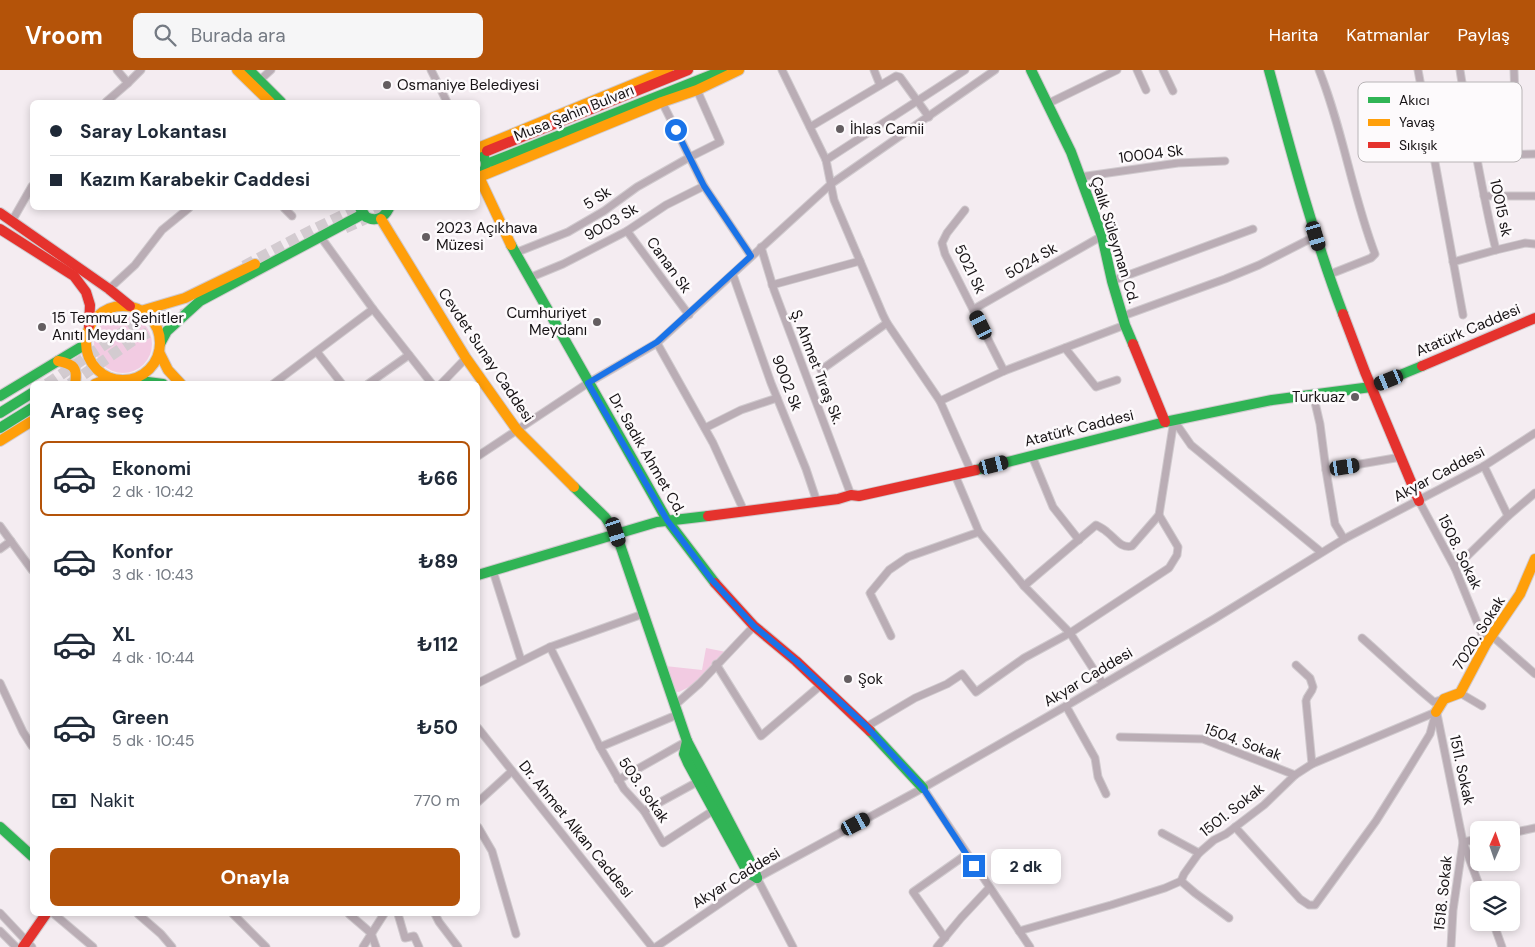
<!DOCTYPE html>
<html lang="tr">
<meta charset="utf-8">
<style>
:root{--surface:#fff;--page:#f6f6f7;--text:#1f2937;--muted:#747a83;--line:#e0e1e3;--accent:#b45309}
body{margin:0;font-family:"DM Sans",sans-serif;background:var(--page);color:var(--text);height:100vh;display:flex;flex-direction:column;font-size:19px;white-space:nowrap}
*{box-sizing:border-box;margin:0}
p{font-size:16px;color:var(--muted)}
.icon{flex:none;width:28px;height:28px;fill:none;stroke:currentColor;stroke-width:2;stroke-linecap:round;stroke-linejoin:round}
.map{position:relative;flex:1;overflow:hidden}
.drawer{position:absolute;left:30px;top:311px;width:450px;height:535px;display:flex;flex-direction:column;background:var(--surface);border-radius:8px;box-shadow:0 2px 8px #0003}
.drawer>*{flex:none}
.hud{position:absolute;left:30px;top:30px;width:450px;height:110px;border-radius:8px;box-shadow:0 2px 8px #0003;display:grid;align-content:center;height:110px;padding:0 20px;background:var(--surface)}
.needle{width:32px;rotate:2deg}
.tools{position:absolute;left:1470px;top:751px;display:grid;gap:10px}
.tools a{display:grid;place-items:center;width:50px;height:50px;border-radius:8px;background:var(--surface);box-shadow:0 2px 8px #0003;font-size:25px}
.end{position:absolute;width:22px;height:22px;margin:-11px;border:6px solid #1a73e8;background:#fff;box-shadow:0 0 0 2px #fff}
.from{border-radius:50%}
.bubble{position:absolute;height:35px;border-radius:8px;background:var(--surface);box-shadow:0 2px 8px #0003;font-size:16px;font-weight:800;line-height:35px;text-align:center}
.car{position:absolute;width:15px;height:30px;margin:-15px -8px;border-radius:6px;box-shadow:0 0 4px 1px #0007;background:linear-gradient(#222 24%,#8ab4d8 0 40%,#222 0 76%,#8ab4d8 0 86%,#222 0)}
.hud b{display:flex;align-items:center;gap:18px;height:48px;font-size:19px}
.hud b+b{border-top:1px solid var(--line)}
.hud i{width:12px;height:12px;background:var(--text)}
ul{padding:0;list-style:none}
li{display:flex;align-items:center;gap:15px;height:75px;margin:0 10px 8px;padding:0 10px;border:2px solid transparent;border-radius:8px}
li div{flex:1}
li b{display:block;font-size:19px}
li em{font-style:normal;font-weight:800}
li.on{border-color:var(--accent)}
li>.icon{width:45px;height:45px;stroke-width:1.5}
h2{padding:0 20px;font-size:22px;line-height:60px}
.pay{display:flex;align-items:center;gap:12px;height:55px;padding:0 20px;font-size:19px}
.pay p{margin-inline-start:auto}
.action{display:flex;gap:10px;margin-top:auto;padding:10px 20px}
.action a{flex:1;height:58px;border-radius:8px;background:var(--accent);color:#fff;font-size:20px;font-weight:800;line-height:58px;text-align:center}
header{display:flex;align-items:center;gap:30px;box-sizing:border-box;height:70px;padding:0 25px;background:var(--accent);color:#fff}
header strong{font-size:24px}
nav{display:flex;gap:28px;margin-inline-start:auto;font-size:18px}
.search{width:350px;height:45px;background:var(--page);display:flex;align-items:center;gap:12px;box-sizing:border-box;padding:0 18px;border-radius:8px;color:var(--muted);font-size:19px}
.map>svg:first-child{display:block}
.green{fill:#f2cbe2}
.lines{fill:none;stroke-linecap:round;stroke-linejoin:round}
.primary-tunnel{stroke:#d3cbd0;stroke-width:11;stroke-dasharray:11 5.5;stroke-linecap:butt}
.street-casing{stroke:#d0cace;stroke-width:9}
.fast-casing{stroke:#d0cace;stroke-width:12}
.slow-casing{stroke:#d0cace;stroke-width:12}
.jam-casing{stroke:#d0cace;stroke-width:12}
.street{stroke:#baadb5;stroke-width:7}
.fast{stroke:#30b455;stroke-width:10}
.slow{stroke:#ff9f0a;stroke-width:10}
.jam{stroke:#e5322d;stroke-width:10}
.route{stroke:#1a73e8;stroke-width:6}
.poi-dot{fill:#645e61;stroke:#fdfafc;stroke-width:2}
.labels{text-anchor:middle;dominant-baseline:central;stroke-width:5;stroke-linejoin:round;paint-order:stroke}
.poi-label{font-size:15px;fill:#161214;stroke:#fdfafc;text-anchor:start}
.street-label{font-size:15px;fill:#161214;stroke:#fdfafc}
.key{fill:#fdfafc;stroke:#b8b4b6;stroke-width:1}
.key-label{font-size:14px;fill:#161214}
</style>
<header>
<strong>Vroom</strong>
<div class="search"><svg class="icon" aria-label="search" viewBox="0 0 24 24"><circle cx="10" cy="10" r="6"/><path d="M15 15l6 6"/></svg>Burada ara</div>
<nav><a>Harita</a><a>Katmanlar</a><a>Paylaş</a></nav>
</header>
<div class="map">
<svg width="1535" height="877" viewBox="0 0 1535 877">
<rect width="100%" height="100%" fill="#f4ecf1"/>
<g class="green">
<circle cx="123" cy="274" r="29"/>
<path d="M706,578L726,582L693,615L679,622L672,621L665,596L702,600Z"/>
</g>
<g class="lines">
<g class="primary-tunnel">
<path d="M345,158L389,138"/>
<path d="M244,196L312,160L358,138"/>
<path d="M47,314L126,260L171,235"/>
<path d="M70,314L132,271L185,243"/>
</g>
<defs>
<g id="street">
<path d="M117,0L128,13"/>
<path d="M431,0L447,32"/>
<path d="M782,0L826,90L834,130L883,245L887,253L940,331L971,401"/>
<path d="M874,0L880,15"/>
<path d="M1137,0L1146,20"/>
<path d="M1163,0L1173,21"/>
<path d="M1319,0C1343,60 1352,124 1375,184L1371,188L1328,205"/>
<path d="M1418,0L1463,245"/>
<path d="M1514,0L1517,84"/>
<path d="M260,10L271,0"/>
<path d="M106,32L128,13L141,0"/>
<path d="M662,32L704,116L751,186"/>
<path d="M1047,34L1117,0"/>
<path d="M810,57L896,6L900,7L929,47"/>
<path d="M1476,85L1535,84"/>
<path d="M826,90L965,0"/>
<path d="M1080,107L1178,93L1225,91"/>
<path d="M1484,126H1535"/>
<path d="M284,138L292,146"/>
<path d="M965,140L947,163L942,173L945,184L1004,301"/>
<path d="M12,151L32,116"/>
<path d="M627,161L689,245"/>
<path d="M320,166L373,239L432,314"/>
<path d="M761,177L774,220L851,425"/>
<path d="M1496,180L1525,173L1535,174"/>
<path d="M515,183L568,162L604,141L637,117L690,87L720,72L697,20"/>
<path d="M1453,192L1496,180C1488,148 1482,116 1476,84C1471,56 1464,28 1460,0"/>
<path d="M733,205L771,313L806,399L817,432"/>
<path d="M529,208L563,194L627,161L666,135L704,116"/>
<path d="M1112,211L1253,159"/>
<path d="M772,215L860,191"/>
<path d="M109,219L135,195L162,160L189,138"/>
<path d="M974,239L1102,166"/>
<path d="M1123,246L1225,209L1259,195L1316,166"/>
<path d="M657,273L713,373L744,441"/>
<path d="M1065,278L1096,317L1117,310"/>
<path d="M317,282L342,314"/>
<path d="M821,300L887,253"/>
<path d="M273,314L373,239"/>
<path d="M368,314L409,285"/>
<path d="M441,314L466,288"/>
<path d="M1313,324L1320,354L1326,400L1401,387"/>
<path d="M940,331L1004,301L1125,255"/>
<path d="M1175,352L1191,375L1321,482"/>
<path d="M705,358L741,340L777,328"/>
<path d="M478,386L588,313L657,273L831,114L995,0"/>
<path d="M1032,386L1053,437L1079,470"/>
<path d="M1484,396L1508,446"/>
<path d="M1326,400L1335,454L1344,469"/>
<path d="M955,405L979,462L1024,516L1070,563L1103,614"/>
<path d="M1419,431L1455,498L1486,574"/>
<path d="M0,456L32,500"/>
<path d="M0,479L11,471"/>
<path d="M1455,498L1508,446L1535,423"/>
<path d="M493,501L521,590"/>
<path d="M1024,516L1096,455C1100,457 1104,459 1107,462C1115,468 1121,479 1132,476L1159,445L1174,350"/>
<path d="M891,566L870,523L889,500L908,487L979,462"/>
<path d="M1492,566L1535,604"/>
<path d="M1362,568C1386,589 1409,612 1434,632L1444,629"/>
<path d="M550,577L600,677"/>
<path d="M716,594L761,666L821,615"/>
<path d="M1296,595L1310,608L1313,617C1312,623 1307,625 1306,631L1312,694"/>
<path d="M0,613L23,662L32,676"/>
<path d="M478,613L550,577L643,544"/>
<path d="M1460,623L1482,636"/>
<path d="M675,635L700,613L754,556"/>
<path d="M1066,636L1095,688L1098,707L1106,724"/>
<path d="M679,644L600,677L624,719L644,741L663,773L714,740"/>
<path d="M1437,644L1463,772L1481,820"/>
<path d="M866,657L915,628L947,614L962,604L976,622L1024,588L1070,563L1169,498L1177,485L1178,477L1159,445"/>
<path d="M478,658L652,877"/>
<path d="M1120,667L1203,669L1295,705"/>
<path d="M618,710L687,671"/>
<path d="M923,718L1030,877"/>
<path d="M478,732L512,701"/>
<path d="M644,741L699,711"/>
<path d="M478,757L492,781L516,864"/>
<path d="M1235,757L1300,829L1309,835H1315L1376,751L1408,700L1430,664L1436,642"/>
<path d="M1162,763L1199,783"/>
<path d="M1511,763L1535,758"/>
<path d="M757,808L793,877"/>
<path d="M1181,811L1195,823L1229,848"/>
<path d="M0,843L32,877"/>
<path d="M54,844L93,877"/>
<path d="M138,844L161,864L172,877"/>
<path d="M233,844L266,877"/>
<path d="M349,844L371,863L376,877"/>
<path d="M398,844L405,868L414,866L419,877"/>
<path d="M435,844L439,852L458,877"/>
<path d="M1493,852L1502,877"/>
<path d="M0,861L16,877"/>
<path d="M1019,861L1111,835L1165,818L1181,811L1184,804L1199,783L1214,770L1226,764L1264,735L1295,705L1312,694L1436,642"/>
<path d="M945,868L913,822L967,784"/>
<path d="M363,877L384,844"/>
<path d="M656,877L757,808L923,718L1066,636L1214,549L1344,469L1484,396L1535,363"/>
<path d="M937,877L961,848L989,818"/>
<path d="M1451,877L1453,840L1463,772L1479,769"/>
</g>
<g id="fast">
<path d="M249,0L281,32"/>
<path d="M1031,0L1071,82L1102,166L1112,211L1125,255L1133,274"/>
<path d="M1269,0C1291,82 1313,165 1343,244"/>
<path d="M478,80C488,89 489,99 478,107"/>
<path d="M492,92L724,0"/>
<path d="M360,138L366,147C376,152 384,148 389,138"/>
<path d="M511,175L667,450L715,513"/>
<path d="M160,274L167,261L200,231L363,144"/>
<path d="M132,310L163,314"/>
<path d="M0,326L86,274"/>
<path d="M0,343L32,323"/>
<path d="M0,358L32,338"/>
<path d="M976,400L1165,352L1272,330L1371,317L1422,296"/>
<path d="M574,417L605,447L616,463L687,671L754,799L757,808"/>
<path d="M478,505L657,452L708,446"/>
<path d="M870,661L923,718"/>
<path d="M687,671L684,684L688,693L748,803L757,808"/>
<path d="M0,757L32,786"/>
</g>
<g id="slow">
<path d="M237,0L270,32"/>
<path d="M478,78L668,0"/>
<path d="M381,149L466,288L517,360L574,417"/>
<path d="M511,175L479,107L662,32L697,20L739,0"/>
<circle cx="123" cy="273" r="37"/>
<path d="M141,241L185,228L255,194"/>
<path d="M159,282L168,300L181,314"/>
<path d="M58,291C74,294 78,298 75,314"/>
<path d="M95,314L110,308"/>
<path d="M0,371L32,351"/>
<path d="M1436,642L1444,629L1460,623L1486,574L1520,524L1535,489"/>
</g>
<g id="jam">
<path d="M487,81L688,0"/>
<path d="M0,143L109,219L130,236"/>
<path d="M0,159L74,206L86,222L90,235L89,256"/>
<path d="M1343,244L1365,302L1419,431"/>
<path d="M1133,274L1165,352"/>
<path d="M1422,296L1535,248"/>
<path d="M708,446L838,429L851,425L859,426L976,400"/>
<path d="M715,513L754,556L796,591L870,661"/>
<path d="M23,877L46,844"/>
</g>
</defs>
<use href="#street" class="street-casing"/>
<use href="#fast" class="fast-casing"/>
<use href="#slow" class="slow-casing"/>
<use href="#jam" class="jam-casing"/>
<use href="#street" class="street"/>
<use href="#fast" class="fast"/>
<use href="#slow" class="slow"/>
<use href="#jam" class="jam"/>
</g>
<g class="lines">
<path class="route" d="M676,60L704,116L751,186L657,272L588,313L667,450L711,509L754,556L796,591L866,656L923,718L974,796"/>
</g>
<g class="poi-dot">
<circle cx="387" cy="15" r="5"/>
<circle cx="840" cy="59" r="5"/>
<circle cx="426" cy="167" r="5"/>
<circle cx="597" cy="252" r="5"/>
<circle cx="42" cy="257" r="5"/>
<circle cx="1355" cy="327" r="5"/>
<circle cx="848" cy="609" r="5"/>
</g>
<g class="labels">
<g class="poi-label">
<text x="397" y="15">Osmaniye Belediyesi</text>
<text x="850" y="59">İhlas Camii</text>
<text x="436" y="158">2023 Açıkhava<tspan x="436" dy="17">Müzesi</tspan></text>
<text x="587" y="243" text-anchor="end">Cumhuriyet<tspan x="587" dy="17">Meydanı</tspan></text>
<text x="52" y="248">15 Temmuz Şehitler<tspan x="52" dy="17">Anıtı Meydanı</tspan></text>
<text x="1345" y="327" text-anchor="end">Turkuaz</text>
<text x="858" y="609">Şok</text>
</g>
<g class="street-label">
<text transform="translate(574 43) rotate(-22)">Musa Şahin Bulvarı</text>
<text transform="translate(1151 84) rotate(-7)">10004 Sk</text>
<text transform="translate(597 128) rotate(-33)">5 Sk</text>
<text transform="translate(1501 138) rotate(78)">10015 sk</text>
<text transform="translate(611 152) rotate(-30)">9003 Sk</text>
<text transform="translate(1115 170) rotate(73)">Çalık Süleyman Cd.</text>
<text transform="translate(1031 191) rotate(-30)">5024 Sk</text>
<text transform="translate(669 195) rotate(54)">Canan Sk</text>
<text transform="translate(970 199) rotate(64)">5021 Sk</text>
<text transform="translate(1468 260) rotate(-23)">Atatürk Caddesi</text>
<text transform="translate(486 285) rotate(56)">Cevdet Sunay Caddesi</text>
<text transform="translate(817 297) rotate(69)">Ş. Ahmet Tıraş Sk.</text>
<text transform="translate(787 313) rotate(69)">9002 Sk</text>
<text transform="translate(1079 358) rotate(-14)">Atatürk Caddesi</text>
<text transform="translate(647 384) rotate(60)">Dr. Sadık Ahmet Cd.</text>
<text transform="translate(1439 404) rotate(-28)">Akyar Caddesi</text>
<text transform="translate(1460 482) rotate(64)">1508. Sokak</text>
<text transform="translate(1479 563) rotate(-58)">7020. Sokak</text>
<text transform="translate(1088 607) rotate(-31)">Akyar Caddesi</text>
<text transform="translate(1243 672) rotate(20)">1504. Sokak</text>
<text transform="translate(1462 700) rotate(78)">1511. Sokak</text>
<text transform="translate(644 720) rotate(55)">503. Sokak</text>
<text transform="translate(1232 740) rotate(-38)">1501. Sokak</text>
<text transform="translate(576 759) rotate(51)">Dr. Ahmet Alkan Caddesi</text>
<text transform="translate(736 808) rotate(-32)">Akyar Caddesi</text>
<text transform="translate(1443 823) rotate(-84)">1518. Sokak</text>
</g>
</g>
<rect x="1358" y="12" width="164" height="80" rx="8" class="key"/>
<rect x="1368" y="27" width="22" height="6" fill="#30b455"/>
<rect x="1368" y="49" width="22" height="7" fill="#ff9f0a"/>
<rect x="1368" y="72" width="22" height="6" fill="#e5322d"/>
<g class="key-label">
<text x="1399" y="35">Akıcı</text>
<text x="1399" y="57">Yavaş</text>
<text x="1399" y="80">Sıkışık</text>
</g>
</svg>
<div class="tools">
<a><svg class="needle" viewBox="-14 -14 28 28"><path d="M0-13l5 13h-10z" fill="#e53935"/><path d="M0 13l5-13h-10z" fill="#747a83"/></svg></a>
<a><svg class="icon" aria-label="layers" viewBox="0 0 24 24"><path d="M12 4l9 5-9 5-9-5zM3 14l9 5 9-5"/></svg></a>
</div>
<i class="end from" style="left:676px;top:60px"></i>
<i class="end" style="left:974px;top:796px"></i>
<div class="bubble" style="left:991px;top:779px;width:70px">2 dk</div>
<i class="car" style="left:1316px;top:166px;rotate:163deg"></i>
<i class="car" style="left:981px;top:255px;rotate:334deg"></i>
<i class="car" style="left:1389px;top:310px;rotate:248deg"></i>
<i class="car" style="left:994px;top:395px;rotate:76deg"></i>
<i class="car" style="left:1345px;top:397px;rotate:81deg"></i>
<i class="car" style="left:616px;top:462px;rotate:162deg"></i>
<i class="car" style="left:856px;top:754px;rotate:62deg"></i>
<div class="hud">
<b><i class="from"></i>Saray Lokantası</b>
<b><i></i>Kazım Karabekir Caddesi</b>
</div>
<section class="drawer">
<h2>Araç seç</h2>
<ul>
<li class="on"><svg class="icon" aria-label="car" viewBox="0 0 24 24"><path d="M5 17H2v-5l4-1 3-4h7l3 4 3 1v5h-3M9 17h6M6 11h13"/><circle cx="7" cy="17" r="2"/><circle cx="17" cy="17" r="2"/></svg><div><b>Ekonomi</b><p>2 dk · 10:42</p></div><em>₺66</em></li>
<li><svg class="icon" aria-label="car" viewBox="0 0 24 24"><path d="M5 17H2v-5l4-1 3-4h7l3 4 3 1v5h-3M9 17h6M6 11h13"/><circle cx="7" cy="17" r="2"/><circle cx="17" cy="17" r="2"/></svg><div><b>Konfor</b><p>3 dk · 10:43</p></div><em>₺89</em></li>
<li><svg class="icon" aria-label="car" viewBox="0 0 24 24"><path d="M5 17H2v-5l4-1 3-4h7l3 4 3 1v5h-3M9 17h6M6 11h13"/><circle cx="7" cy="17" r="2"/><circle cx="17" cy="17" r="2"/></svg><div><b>XL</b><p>4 dk · 10:44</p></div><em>₺112</em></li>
<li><svg class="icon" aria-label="car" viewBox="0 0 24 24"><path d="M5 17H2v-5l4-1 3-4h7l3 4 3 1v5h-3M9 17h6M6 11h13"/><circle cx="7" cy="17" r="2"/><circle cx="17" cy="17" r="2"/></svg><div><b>Green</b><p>5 dk · 10:45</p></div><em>₺50</em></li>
</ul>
<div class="pay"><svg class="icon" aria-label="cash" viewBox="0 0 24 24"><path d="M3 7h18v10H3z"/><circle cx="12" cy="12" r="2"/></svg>Nakit<p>770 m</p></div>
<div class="action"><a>Onayla</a></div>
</section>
</div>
